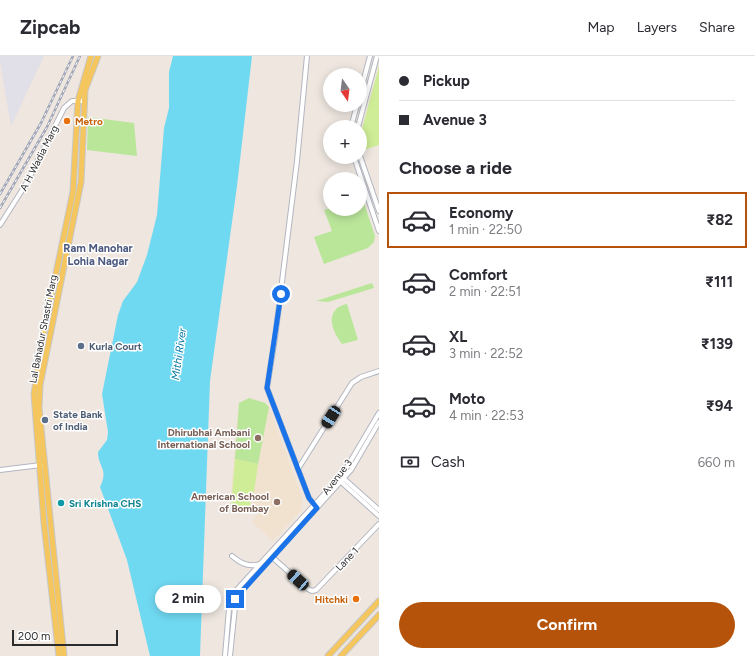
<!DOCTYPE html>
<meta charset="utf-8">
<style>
:root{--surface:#fff;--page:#f2f2f3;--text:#2b2b33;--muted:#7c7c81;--line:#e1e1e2;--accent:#b45309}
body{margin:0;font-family:Figtree,sans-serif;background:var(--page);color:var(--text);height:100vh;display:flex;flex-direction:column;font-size:15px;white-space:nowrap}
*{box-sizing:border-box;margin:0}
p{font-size:13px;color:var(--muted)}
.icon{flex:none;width:22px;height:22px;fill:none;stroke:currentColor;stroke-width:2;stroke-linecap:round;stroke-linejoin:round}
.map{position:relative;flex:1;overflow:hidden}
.details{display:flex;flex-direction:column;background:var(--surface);width:376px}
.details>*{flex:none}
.hud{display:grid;align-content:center;height:88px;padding:0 20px;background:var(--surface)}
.needle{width:26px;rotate:166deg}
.controls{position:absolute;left:323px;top:12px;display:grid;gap:8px}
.controls a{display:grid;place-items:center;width:44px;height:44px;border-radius:50%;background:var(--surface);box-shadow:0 2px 10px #0003;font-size:20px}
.scale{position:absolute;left:12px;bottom:10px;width:106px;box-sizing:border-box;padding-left:4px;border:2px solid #2c2c2c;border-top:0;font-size:11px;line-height:14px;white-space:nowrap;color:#2c2c2c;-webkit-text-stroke:3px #fff;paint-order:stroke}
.end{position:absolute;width:18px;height:18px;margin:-9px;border:5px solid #1a73e8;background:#fff;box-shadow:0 0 0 2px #fff}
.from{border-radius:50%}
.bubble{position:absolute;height:28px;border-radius:14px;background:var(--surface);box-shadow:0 2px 10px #0003;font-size:13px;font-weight:700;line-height:28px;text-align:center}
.car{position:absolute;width:12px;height:24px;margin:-12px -6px;border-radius:5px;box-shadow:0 0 3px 1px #0007;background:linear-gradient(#222 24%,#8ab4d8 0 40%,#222 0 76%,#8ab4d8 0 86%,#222 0)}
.hud b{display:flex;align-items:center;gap:14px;height:38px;font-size:15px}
.hud b+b{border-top:1px solid var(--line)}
.hud i{width:10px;height:10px;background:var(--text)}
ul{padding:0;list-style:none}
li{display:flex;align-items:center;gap:12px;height:56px;margin:0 8px 6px;padding:0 12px;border:2px solid transparent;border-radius:0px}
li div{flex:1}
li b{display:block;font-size:15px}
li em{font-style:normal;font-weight:700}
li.active{border-color:var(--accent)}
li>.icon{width:36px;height:36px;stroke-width:1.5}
h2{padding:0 20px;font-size:18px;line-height:48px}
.pay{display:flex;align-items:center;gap:10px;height:44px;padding:0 20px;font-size:15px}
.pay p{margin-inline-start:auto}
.cta{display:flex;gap:8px;margin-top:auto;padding:8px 20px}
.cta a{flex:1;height:46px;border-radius:24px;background:var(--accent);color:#fff;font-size:16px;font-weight:700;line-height:46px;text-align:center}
header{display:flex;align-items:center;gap:24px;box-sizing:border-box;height:56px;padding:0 20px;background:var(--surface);border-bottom:1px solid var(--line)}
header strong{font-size:19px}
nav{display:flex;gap:22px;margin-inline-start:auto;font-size:14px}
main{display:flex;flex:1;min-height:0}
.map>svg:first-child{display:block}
.industrial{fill:#e1dfe7}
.education{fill:#f0e2ce}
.green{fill:#bae69a}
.pitch{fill:#cfed96}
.water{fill:#70d9f2}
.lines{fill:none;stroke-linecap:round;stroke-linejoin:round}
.minor-casing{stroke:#b2b6c0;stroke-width:6}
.major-casing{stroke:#c8c8c8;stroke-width:7}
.minor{stroke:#fff;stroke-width:4}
.major{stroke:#f4c65d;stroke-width:5}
.rail-casing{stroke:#a1a6b7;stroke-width:2.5}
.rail{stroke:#fff;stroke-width:1;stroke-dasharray:3;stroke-linecap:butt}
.route{stroke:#1a73e8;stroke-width:5}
.food-dot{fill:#e8710a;stroke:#fff;stroke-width:1.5}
.service-dot{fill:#5c6f8a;stroke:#fff;stroke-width:1.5}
.education-dot{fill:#8d6e63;stroke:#fff;stroke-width:1.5}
.culture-dot{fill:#0f9aa8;stroke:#fff;stroke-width:1.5}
.labels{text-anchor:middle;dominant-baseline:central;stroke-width:3;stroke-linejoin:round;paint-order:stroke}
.food-label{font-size:10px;font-weight:bold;fill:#c56008;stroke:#fff;text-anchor:start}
.street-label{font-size:10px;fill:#2c2c2c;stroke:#fff}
.service-label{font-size:10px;font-weight:bold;fill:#4e5e75;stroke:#fff;text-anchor:start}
.education-label{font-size:10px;font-weight:bold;fill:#785e54;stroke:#fff;text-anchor:end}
.culture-label{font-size:10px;font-weight:bold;fill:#0d838f;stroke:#fff;text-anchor:start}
.neighbourhood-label{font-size:11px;font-weight:bold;fill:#4b587f;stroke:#fff}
.water-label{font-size:11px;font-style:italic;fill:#0a7aa3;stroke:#fff}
</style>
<header>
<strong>Zipcab</strong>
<nav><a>Map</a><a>Layers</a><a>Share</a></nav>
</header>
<main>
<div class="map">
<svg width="379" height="600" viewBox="0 0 379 600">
<rect width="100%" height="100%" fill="#eee6df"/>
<path class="industrial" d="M0,0H44L11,70L0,6Z"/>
<path class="education" d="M249,342L265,347L269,351L303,443L301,455L273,485L252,466L261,453L250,452L251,436H231L238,355L239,347Z"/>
<g class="green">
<path d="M88,61L134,67L137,100L87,94Z"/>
<path d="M362,141L375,180L374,186L368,192L324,208L314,181L332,175L324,154L330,152L360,153V142Z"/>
<path d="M372,227L374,232L328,246L316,245Z"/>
<path d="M347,248L358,284L342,288C331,274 324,253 347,248Z"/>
<path d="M249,342L265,347L269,351L258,408L235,403L239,347Z"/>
</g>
<g class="pitch">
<path d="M379,10V89L364,94L362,73Z"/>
<path d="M235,403L258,408L254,436H251L250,452H231Z"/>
</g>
<path class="water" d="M173,0H252L237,130L210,325L200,600H150L127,504L100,431C109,412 98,412 98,396L107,384L108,376L102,338L118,259L123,245L137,226L147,199L157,159L164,72L169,52V16Z"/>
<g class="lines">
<defs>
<g id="minor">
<path d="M307,0L297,105L275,282L267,332L309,442L317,452"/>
<path d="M360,38L370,0"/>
<path d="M351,71L357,49"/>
<path d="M358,71L377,0"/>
<path d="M360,100L379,155"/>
<path d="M354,101L379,175"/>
<path d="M0,169L26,128L64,52L72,45H84"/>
<path d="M298,413L352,327L361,321L379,315"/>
<path d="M0,414L41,409"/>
<path d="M342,421L379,454"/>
<path d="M339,424L379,460"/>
<path d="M232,500C240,507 249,512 259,508"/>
<path d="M272,501L308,533L312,535L316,534L379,468"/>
<path d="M225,600L230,541L338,423L347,411L379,357"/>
<path d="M230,600L236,541L351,414L379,366"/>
</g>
<g id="major">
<path d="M59,600L44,467L34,338L44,275L73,136L78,45L91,0"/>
<path d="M64,600L39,352L40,329L81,126L85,34L98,0"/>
<path d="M328,600L379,545"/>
<path d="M341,600L379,559"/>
</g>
</defs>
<use href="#minor" class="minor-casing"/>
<use href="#major" class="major-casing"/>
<use href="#minor" class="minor"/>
<use href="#major" class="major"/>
<defs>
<g id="rail">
<path d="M0,138L41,67L73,0"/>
<path d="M0,152L47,71L80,0"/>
</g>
</defs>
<use href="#rail" class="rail-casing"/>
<use href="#rail" class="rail"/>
</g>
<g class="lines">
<path class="route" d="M235,543L317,452L309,442L267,332L281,238"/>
</g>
<g class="food-dot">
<circle cx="67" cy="65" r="4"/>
<circle cx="356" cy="543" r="4"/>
</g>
<g class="service-dot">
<circle cx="81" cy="290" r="4"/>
<circle cx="45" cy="364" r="4"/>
</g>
<g class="education-dot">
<circle cx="258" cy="382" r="4"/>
<circle cx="277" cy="446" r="4"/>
</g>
<circle class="culture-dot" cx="61" cy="447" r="4"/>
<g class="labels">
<g class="food-label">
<text x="75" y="65">Metro</text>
<text x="348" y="543" text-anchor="end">Hitchki</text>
</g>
<g class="street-label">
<text transform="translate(39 102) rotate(-63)">A H Wadia Marg</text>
<text transform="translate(43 273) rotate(-79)">Lal Bahadur Shastri Marg</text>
<text transform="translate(337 421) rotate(-52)">Avenue 3</text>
<text transform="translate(347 503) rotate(-46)">Lane 1</text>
</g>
<g class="service-label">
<text x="89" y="290">Kurla Court</text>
<text x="53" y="358">State Bank<tspan x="53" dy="12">of India</tspan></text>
</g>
<g class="education-label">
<text x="250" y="376">Dhirubhai Ambani<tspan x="250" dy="12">International School</tspan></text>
<text x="269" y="440">American School<tspan x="269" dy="12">of Bombay</tspan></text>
</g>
<g class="culture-label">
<text x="69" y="447">Sri Krishna CHS</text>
</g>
<g class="neighbourhood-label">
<text x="98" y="192">Ram Manohar<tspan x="98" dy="13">Lohia Nagar</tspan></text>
</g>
<g class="water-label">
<text transform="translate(179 298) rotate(-82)">Mithi River</text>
</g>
</g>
</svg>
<div class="controls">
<a><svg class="needle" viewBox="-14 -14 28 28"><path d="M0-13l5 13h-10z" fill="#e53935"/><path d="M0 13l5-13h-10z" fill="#7c7c81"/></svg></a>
<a>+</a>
<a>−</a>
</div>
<div class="scale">200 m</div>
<i class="end from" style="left:281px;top:238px"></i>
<i class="end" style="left:235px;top:543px"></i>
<div class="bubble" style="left:155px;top:529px;width:66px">2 min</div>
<i class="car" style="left:331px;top:361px;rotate:213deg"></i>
<i class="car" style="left:298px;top:524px;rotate:312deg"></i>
</div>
<section class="details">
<div class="hud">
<b><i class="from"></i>Pickup</b>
<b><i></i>Avenue 3</b>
</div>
<h2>Choose a ride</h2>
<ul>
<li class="active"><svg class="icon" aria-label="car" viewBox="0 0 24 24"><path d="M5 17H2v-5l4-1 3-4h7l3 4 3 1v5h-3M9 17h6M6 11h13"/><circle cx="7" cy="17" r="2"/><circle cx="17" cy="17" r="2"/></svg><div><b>Economy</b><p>1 min · 22:50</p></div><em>₹82</em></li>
<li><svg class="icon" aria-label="car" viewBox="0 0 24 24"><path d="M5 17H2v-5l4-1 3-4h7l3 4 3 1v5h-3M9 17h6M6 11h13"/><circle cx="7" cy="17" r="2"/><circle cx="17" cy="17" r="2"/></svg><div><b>Comfort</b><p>2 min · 22:51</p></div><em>₹111</em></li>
<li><svg class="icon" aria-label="car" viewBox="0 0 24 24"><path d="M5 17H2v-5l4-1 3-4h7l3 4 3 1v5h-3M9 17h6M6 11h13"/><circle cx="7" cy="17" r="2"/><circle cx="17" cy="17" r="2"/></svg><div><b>XL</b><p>3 min · 22:52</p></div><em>₹139</em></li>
<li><svg class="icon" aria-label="car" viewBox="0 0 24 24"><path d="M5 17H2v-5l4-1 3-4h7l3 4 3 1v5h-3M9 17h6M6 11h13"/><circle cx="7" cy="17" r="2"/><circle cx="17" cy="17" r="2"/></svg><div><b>Moto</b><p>4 min · 22:53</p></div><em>₹94</em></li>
</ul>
<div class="pay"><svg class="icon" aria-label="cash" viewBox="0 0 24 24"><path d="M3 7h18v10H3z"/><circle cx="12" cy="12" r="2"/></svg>Cash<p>660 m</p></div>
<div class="cta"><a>Confirm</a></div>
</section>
</main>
